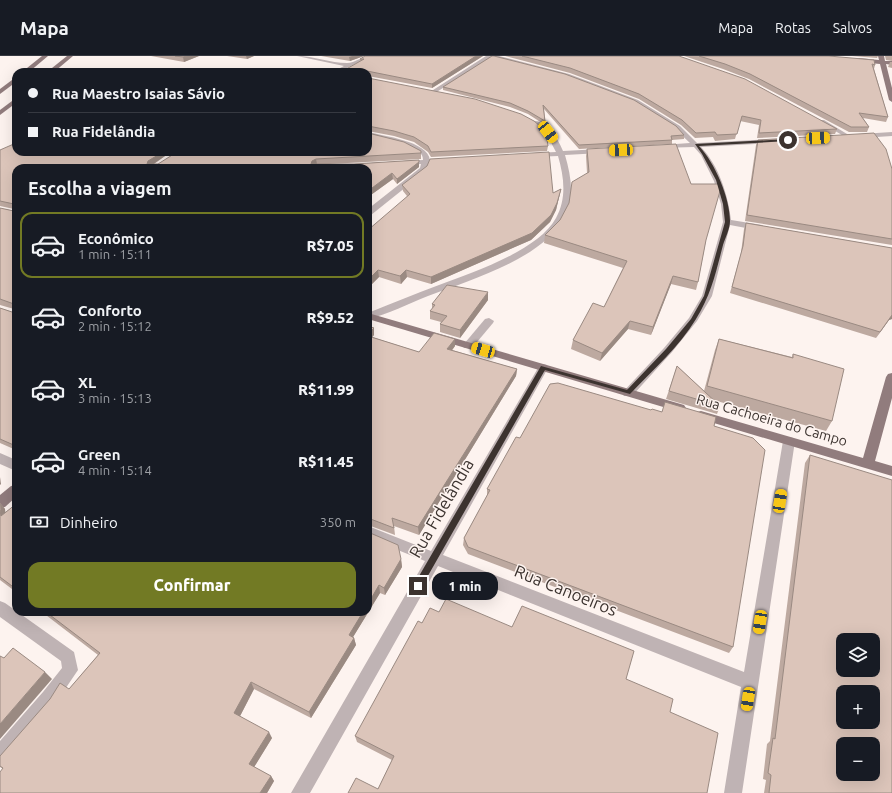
<!DOCTYPE html>
<html lang="pt">
<meta charset="utf-8">
<style>
:root{--surface:#171b24;--page:#20242c;--text:#f1f3f6;--muted:#9ea1a6;--line:#363941;--accent:#727a24}
body{margin:0;font-family:Ubuntu,sans-serif;background:var(--page);color:var(--text);height:100vh;display:flex;flex-direction:column;font-size:15px;white-space:nowrap}
*{box-sizing:border-box;margin:0}
p{font-size:13px;color:var(--muted)}
.icon{flex:none;width:22px;height:22px;fill:none;stroke:currentColor;stroke-width:2;stroke-linecap:round;stroke-linejoin:round}
.map{position:relative;flex:1;overflow:hidden}
.drawer{position:absolute;left:12px;top:108px;width:360px;height:452px;display:flex;flex-direction:column;background:var(--surface);border-radius:12px;box-shadow:0 4px 16px #0002}
.drawer>*{flex:none}
.top-card{position:absolute;left:12px;top:12px;width:360px;height:88px;border-radius:12px;box-shadow:0 4px 16px #0002;display:grid;align-content:center;height:88px;padding:0 16px;background:var(--surface)}
.buttons{position:absolute;left:836px;top:577px;display:grid;gap:8px}
.buttons a{display:grid;place-items:center;width:44px;height:44px;border-radius:8px;background:var(--surface);box-shadow:0 4px 16px #0002;font-size:20px}
.end{position:absolute;width:18px;height:18px;margin:-9px;border:5px solid #3c332f;background:#fff;box-shadow:0 0 0 2px #fff}
.from{border-radius:50%}
.bubble{position:absolute;height:28px;border-radius:12px;background:var(--surface);box-shadow:0 4px 16px #0002;font-size:13px;font-weight:800;line-height:28px;text-align:center}
.car{position:absolute;width:12px;height:24px;margin:-12px -6px;border-radius:5px;box-shadow:0 0 3px 1px #0007;background:linear-gradient(#f5c518 24%,#345 0 40%,#f5c518 0 76%,#345 0 86%,#f5c518 0)}
.top-card b{display:flex;align-items:center;gap:14px;height:38px;font-size:15px}
.top-card b+b{border-top:1px solid var(--line)}
.top-card i{width:10px;height:10px;background:var(--text)}
ul{padding:0;list-style:none}
li{display:flex;align-items:center;gap:12px;height:66px;margin:0 8px 6px;padding:0 8px;border:2px solid transparent;border-radius:12px}
li div{flex:1}
li b{display:block;font-size:15px}
li em{font-style:normal;font-weight:800}
li.selected{border-color:var(--accent)}
li>.icon{width:36px;height:36px;stroke-width:1.5}
h2{padding:0 16px;font-size:18px;line-height:48px}
.pay{display:flex;align-items:center;gap:10px;height:44px;padding:0 16px;font-size:15px}
.pay p{margin-inline-start:auto}
.primary-button{display:flex;gap:8px;margin-top:auto;padding:8px 16px}
.primary-button a{flex:1;height:46px;border-radius:12px;background:var(--accent);color:#fff;font-size:16px;font-weight:800;line-height:46px;text-align:center}
header{display:flex;align-items:center;gap:24px;box-sizing:border-box;height:56px;padding:0 20px;background:var(--surface);border-bottom:1px solid var(--line)}
header strong{font-size:19px}
nav{display:flex;gap:22px;margin-inline-start:auto;font-size:14px}
.map>svg:first-child{display:block}
.lines{fill:none;stroke-linecap:round;stroke-linejoin:round}
.minor{fill:#bfb3b4;fill-rule:evenodd}
.major{fill:#917c7d;fill-rule:evenodd}
.wall{fill:#bda9a0}
.shaded-wall{fill:#9a8a82}
.building{fill:#dcc5ba;stroke:#9a8a82;fill-rule:evenodd}
.route{fill:#3c332f}
.labels{text-anchor:middle;dominant-baseline:central;stroke-width:3;stroke-linejoin:round;paint-order:stroke}
.street-label{font-size:14px;fill:#3c332f;stroke:#fdf3ef}
.near-street-label{font-size:17px;fill:#3c332f;stroke:#fdf3ef}
</style>
<header>
<strong>Mapa</strong>
<nav><a>Mapa</a><a>Rotas</a><a>Salvos</a></nav>
</header>
<div class="map">
<svg width="892" height="737" viewBox="0 0 892 737">
<rect width="100%" height="100%" fill="#fdf3ef"/>
<g class="lines">
<g class="minor">
<path d="M297,0C314,0 330,7 347,7C355,7 362,0 371,0L339,16H332L344,10Z"/>
<path d="M486,0H499L569,18L638,44L680,70L697,87L773,83L776,85L773,87L701,91C719,110 728,139 731,164L762,169L766,172L762,175L730,169L712,240L697,265L672,296L632,340H624L622,337L664,292L689,262L702,240L723,166L721,148L714,125L701,99L694,91L660,92L658,91L662,89L690,87C640,35 559,19 492,1L435,37L430,36Z"/>
<path d="M820,64H824L852,81L847,82L820,66Z"/>
<path d="M531,65C546,63 558,83 563,95L601,93L605,95L601,97L565,99C571,120 575,141 565,161C543,203 469,224 428,240C408,248 388,258 368,263V257C392,247 415,238 439,229C473,216 538,195 556,162C567,142 564,121 558,100L534,101L530,99L534,97L556,96L546,77L531,67Z"/>
<path d="M368,76C383,80 428,85 430,104L444,103L448,105L444,107L429,108L426,115L371,159H368V153L420,112L421,108L404,109L400,107L401,105L423,104C423,97 418,95 413,93L368,80Z"/>
<path d="M892,76V80L861,82L858,80L861,78Z"/>
<path d="M156,96H170L178,99L174,101Z"/>
<path d="M489,262L494,265L493,267L472,292H464L463,290L464,288L485,263Z"/>
<path d="M543,308L547,309L548,312L443,499L744,616L783,385L785,382L789,381L793,382L795,385L742,737H724L741,631L438,510L310,737H291L425,505L368,482V470L431,495L538,312L539,309Z"/>
<path d="M0,397L16,404V415L0,408Z"/>
<path d="M0,545L5,547L74,596L78,614L55,648L6,705L0,708V685L43,636L62,612L61,605L0,561Z"/>
</g>
<g class="major">
<path d="M42,0H48L29,16H22Z"/>
<path d="M67,0H73L54,16H47Z"/>
<path d="M878,0H884L885,5H892V9L886,8L892,32V46L889,44L880,8L859,6L856,4L859,2L879,4Z"/>
<path d="M16,21V26L0,38V33Z"/>
<path d="M16,42V47L0,59V54Z"/>
<path d="M368,257L684,349L686,352L684,355L680,356L368,263Z"/>
<path d="M892,317V342L875,405L892,410V420L697,362L695,359L697,356L701,355L863,402L886,321L888,318Z"/>
<path d="M16,429V441L5,451L0,452V439L11,430Z"/>
</g>
</g>
<g class="wall">
<path d="M151,0H199L184,6Z"/>
<path d="M227,0H254L247,3Z"/>
<path d="M321,0H364L350,5Z"/>
<path d="M483,0L432,32L368,20V16H341L360,6V3Z"/>
<path d="M492,0L684,79V83L672,84V88L579,93L544,53L545,65V69L528,58L510,51L443,34V31Z"/>
<path d="M505,0H679L837,73L835,78L757,82L759,69L740,65L735,83L715,85L713,81L695,82L681,69L639,43L570,17Z"/>
<path d="M684,0H829L875,9L874,13L888,61L886,66L863,62L869,71L867,76H849L749,23L723,13Z"/>
<path d="M852,0H878L877,2Z"/>
<path d="M885,0H892V5L886,4Z"/>
<path d="M890,6H892V12L888,11Z"/>
<path d="M368,22L548,90L547,95L431,101L428,96L414,86L394,80L368,75Z"/>
<path d="M758,84L892,113V189L745,165L756,89Z"/>
<path d="M587,93L706,184L698,226L696,234L671,228L651,279L628,273L600,305L571,293L573,284L604,251L623,212L544,187L545,179L560,164L587,117L586,100Z"/>
<path d="M0,94L165,100L154,108L421,97V103L329,108H354L419,104V111L397,128L393,123L368,141V112H16V394L0,387V252L12,256L14,255V253L0,249V152L14,155V153L0,150Z"/>
<path d="M402,129L553,137L561,133L556,154L550,166L531,184L431,228L407,221L401,228L379,221L368,232L407,140L403,135Z"/>
<path d="M746,167L892,192V263L889,264L876,282L730,237L741,197L744,173Z"/>
<path d="M488,244L460,282L440,276V268L441,266L430,263V255L432,253V248Z"/>
<path d="M368,270L374,272V279L372,281L419,296L455,290L452,294L517,313L516,320L419,479L394,470L395,479L368,469Z"/>
<path d="M719,283L792,301L793,298L832,365L826,375L713,344L720,350L717,358L666,343L677,310L704,335L715,294Z"/>
<path d="M651,354L662,356L714,370L733,591L729,597L468,498L463,489L464,482L487,440V433L520,382Z"/>
<path d="M810,399L892,737H764L766,724L763,723L767,688L770,685L805,407Z"/>
<path d="M0,447L5,453V457L16,448V536L0,524Z"/>
<path d="M368,476L401,503L402,511L385,539L380,537L353,581L354,582L356,589L311,662L254,633L240,660L272,682L254,711L271,720L274,725L267,737H0L3,713L0,711V700L69,633L98,599L42,556H368Z"/>
<path d="M439,556L626,623L670,656L378,733L392,704L357,686L355,680L422,567Z"/>
</g>
<g class="shaded-wall">
<path d="M187,0H199L184,6L183,1Z"/>
<path d="M246,0H254L247,3Z"/>
<path d="M352,0H364L350,5L349,1Z"/>
<path d="M476,0H483L432,32V28Z"/>
<path d="M163,96H164L165,100L149,111L147,108L148,105Z"/>
<path d="M316,103L317,108H311L312,105Z"/>
<path d="M419,104V111L397,128V123Z"/>
<path d="M392,117L393,123L368,141V135Z"/>
<path d="M561,133L556,154L550,166L531,184L431,228V221Z"/>
<path d="M378,214L379,221L368,232V224Z"/>
<path d="M406,214L407,221L401,228L400,220Z"/>
<path d="M673,220L671,228L651,279L653,271Z"/>
<path d="M488,236V244L460,282V274Z"/>
<path d="M892,259V263L889,264L876,282L880,276Z"/>
<path d="M630,265L628,273L600,305L602,297Z"/>
<path d="M374,272V279L368,286V278Z"/>
<path d="M455,283V290L447,301V293Z"/>
<path d="M517,313L516,320L419,479L418,471Z"/>
<path d="M0,421L1,428L0,429Z"/>
<path d="M0,447L5,453L7,468L1,460Z"/>
<path d="M401,503L402,511L385,539L384,532Z"/>
<path d="M379,529L380,537L350,586L349,579L363,556H368V548Z"/>
<path d="M354,582L356,589L311,662L309,656Z"/>
<path d="M45,616L52,623L0,683V668Z"/>
<path d="M251,626L254,633L238,664L234,657Z"/>
<path d="M269,676L272,682L253,713L249,708Z"/>
<path d="M271,720L274,725L267,737H260Z"/>
</g>
<g class="building">
<path d="M175,0H187L183,1Z"/>
<path d="M365,0H476L432,28L367,15V16H341L364,3H360Z"/>
<path d="M492,0H494L565,18L634,44L676,70L684,79L671,80L672,84L579,89L543,49L545,65L528,55L510,47L443,31Z"/>
<path d="M522,0H679L745,23L837,73L759,77L761,64L742,60L737,78L717,79L715,76L696,77L682,64L639,38L570,12Z"/>
<path d="M699,0H829L874,4L875,9L872,8L888,61L859,57L869,71H851L750,18L725,8Z"/>
<path d="M368,22L475,43L521,58L534,65L546,75L548,90L431,96L428,90L414,81L394,75L368,70Z"/>
<path d="M368,77L404,86L421,95V97L316,103L312,105L311,108H354L419,104V106L397,123L392,117L368,135V112H16V390L0,383V252L12,256L14,255V248L0,243V152L14,155V148L0,145V94L16,87V96H163L148,105L147,108H158L177,96H368Z"/>
<path d="M874,77L886,93L892,113V183L747,159L758,84Z"/>
<path d="M676,88L691,128H719L720,135L706,184L698,226L673,220L653,271L630,265L602,297L573,284L593,247L604,251L627,205L545,179L560,164L569,147L572,126L589,116L587,93Z"/>
<path d="M549,96L553,137L561,133L557,147L551,159L532,177L431,221L406,214L400,220L378,214L368,224V174L410,138L402,129L427,110L430,103Z"/>
<path d="M746,167L892,192V259L880,276L732,231L743,190Z"/>
<path d="M447,229L488,236L460,274L440,268L447,260L430,255L435,249L432,248Z"/>
<path d="M368,270L374,272L368,278Z"/>
<path d="M434,277L455,283L447,293L517,313L418,471L392,462L394,472L368,462V280L419,296Z"/>
<path d="M719,283L793,302V298L844,313L832,365L707,330Z"/>
<path d="M677,310L720,350L669,335Z"/>
<path d="M558,327L651,354L652,353L662,356L665,346L716,361L714,370L753,382L765,394L733,591L468,491L464,482L490,434L487,433L516,381L520,382L550,328Z"/>
<path d="M810,399L892,424V737H769L771,719L768,717L773,682L775,683ZM843,584H873V614H843ZM843,636H873V666H843ZM843,688H873V718H843Z"/>
<path d="M16,448V533L0,521V454L1,460Z"/>
<path d="M368,476L398,489L401,503L384,532L379,529L368,548Z"/>
<path d="M446,543L512,571L522,550L634,595L626,623L673,643L670,656L718,677L707,737H348L356,722L378,733L394,700L355,680L418,565L422,567L430,552L439,556Z"/>
<path d="M46,556H363L349,579L354,582L309,656L251,626L234,657L269,676L249,708L271,720L260,737H0V716L3,712L0,710V700L50,643L60,627L69,633L100,597Z"/>
<path d="M13,592L45,616L0,668V600L4,602Z"/>
</g>
<path class="route" d="M788,83L789,85L699,90C715,107 730,142 730,165C730,173 725,182 723,189C716,216 711,239 696,263C679,291 653,314 630,338L545,314L421,532H415V527L541,310L627,334L666,293L691,263L704,240L725,166L723,148L716,124L702,98L695,88Z"/>
<g class="labels">
<g class="street-label">
<text transform="translate(772 364) rotate(16)">Rua Cachoeira do Campo</text>
</g>
<g class="near-street-label">
<text transform="translate(441 452) rotate(-60)">Rua Fidelândia</text>
<text transform="translate(566 534) rotate(22)">Rua Canoeiros</text>
</g>
</g>
</svg>
<div class="buttons">
<a><svg class="icon" aria-label="layers" viewBox="0 0 24 24"><path d="M12 4l9 5-9 5-9-5zM3 14l9 5 9-5"/></svg></a>
<a>+</a>
<a>−</a>
</div>
<i class="end from" style="left:788px;top:84px"></i>
<i class="end" style="left:418px;top:530px"></i>
<div class="bubble" style="left:432px;top:516px;width:66px">1 min</div>
<i class="car" style="left:548px;top:76px;rotate:142deg"></i>
<i class="car" style="left:818px;top:82px;rotate:87deg"></i>
<i class="car" style="left:621px;top:94px;rotate:267deg"></i>
<i class="car" style="left:483px;top:294px;rotate:286deg"></i>
<i class="car" style="left:780px;top:445px;rotate:9deg"></i>
<i class="car" style="left:760px;top:566px;rotate:189deg"></i>
<i class="car" style="left:748px;top:643px;rotate:189deg"></i>
<div class="top-card">
<b><i class="from"></i>Rua Maestro Isaias Sávio</b>
<b><i></i>Rua Fidelândia</b>
</div>
<section class="drawer">
<h2>Escolha a viagem</h2>
<ul>
<li class="selected"><svg class="icon" aria-label="car" viewBox="0 0 24 24"><path d="M5 17H2v-5l4-1 3-4h7l3 4 3 1v5h-3M9 17h6M6 11h13"/><circle cx="7" cy="17" r="2"/><circle cx="17" cy="17" r="2"/></svg><div><b>Econômico</b><p>1 min · 15:11</p></div><em>R$7.05</em></li>
<li><svg class="icon" aria-label="car" viewBox="0 0 24 24"><path d="M5 17H2v-5l4-1 3-4h7l3 4 3 1v5h-3M9 17h6M6 11h13"/><circle cx="7" cy="17" r="2"/><circle cx="17" cy="17" r="2"/></svg><div><b>Conforto</b><p>2 min · 15:12</p></div><em>R$9.52</em></li>
<li><svg class="icon" aria-label="car" viewBox="0 0 24 24"><path d="M5 17H2v-5l4-1 3-4h7l3 4 3 1v5h-3M9 17h6M6 11h13"/><circle cx="7" cy="17" r="2"/><circle cx="17" cy="17" r="2"/></svg><div><b>XL</b><p>3 min · 15:13</p></div><em>R$11.99</em></li>
<li><svg class="icon" aria-label="car" viewBox="0 0 24 24"><path d="M5 17H2v-5l4-1 3-4h7l3 4 3 1v5h-3M9 17h6M6 11h13"/><circle cx="7" cy="17" r="2"/><circle cx="17" cy="17" r="2"/></svg><div><b>Green</b><p>4 min · 15:14</p></div><em>R$11.45</em></li>
</ul>
<div class="pay"><svg class="icon" aria-label="cash" viewBox="0 0 24 24"><path d="M3 7h18v10H3z"/><circle cx="12" cy="12" r="2"/></svg>Dinheiro<p>350 m</p></div>
<div class="primary-button"><a>Confirmar</a></div>
</section>
</div>
